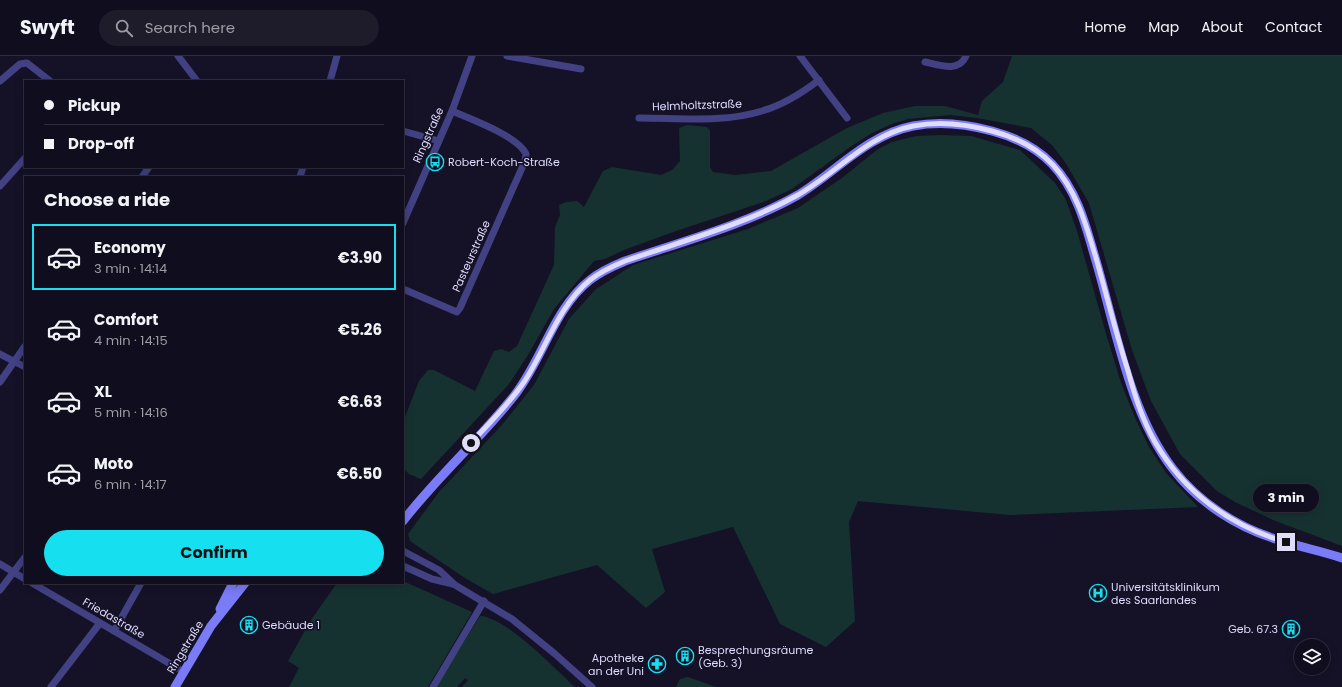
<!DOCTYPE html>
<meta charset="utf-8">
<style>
:root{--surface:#100e1e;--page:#1e1c2b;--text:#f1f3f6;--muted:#9c9ca4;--line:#302e3c;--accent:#16e0ef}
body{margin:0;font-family:Poppins,sans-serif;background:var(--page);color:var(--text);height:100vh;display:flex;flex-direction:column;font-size:15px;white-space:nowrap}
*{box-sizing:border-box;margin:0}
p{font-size:13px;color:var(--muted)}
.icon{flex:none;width:22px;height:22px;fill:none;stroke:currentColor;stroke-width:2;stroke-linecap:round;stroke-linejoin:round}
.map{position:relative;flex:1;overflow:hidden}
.details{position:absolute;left:24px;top:120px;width:380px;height:408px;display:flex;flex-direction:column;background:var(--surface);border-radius:0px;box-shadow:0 2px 10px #0003,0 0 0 1px var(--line)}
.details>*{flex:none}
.hud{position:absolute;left:24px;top:24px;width:380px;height:88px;border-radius:0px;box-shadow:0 2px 10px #0003,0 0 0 1px var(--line);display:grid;align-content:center;height:88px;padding:0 20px;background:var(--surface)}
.controls{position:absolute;left:1294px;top:583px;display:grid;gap:8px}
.controls a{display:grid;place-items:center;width:36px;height:36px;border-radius:50%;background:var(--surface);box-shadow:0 2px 10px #0003,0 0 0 1px var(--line);font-size:20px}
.end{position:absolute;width:18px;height:18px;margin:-9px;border:5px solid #dfdcfd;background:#111;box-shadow:0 0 0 2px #111}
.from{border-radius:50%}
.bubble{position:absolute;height:28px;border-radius:14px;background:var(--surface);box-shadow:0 2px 10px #0003,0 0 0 1px var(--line);font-size:13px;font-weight:700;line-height:28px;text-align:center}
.hud b{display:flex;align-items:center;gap:14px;height:38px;font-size:15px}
.hud b+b{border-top:1px solid var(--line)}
.hud i{width:10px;height:10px;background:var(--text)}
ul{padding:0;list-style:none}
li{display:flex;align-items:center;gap:12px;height:66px;margin:0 8px 6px;padding:0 12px;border:2px solid transparent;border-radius:0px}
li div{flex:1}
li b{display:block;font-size:15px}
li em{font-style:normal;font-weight:700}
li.on{border-color:var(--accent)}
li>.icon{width:36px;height:36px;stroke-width:1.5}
h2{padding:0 20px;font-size:18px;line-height:48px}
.action{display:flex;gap:8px;margin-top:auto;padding:8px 20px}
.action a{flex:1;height:46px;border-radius:24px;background:var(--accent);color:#111;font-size:16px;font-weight:700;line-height:46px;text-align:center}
header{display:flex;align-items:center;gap:24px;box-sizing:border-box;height:56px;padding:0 20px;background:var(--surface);border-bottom:1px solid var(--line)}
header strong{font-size:19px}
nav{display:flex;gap:22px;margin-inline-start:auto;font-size:14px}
.search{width:280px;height:36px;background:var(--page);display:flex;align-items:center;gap:10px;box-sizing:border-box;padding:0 14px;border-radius:22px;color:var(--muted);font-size:15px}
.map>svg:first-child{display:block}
.green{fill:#163230}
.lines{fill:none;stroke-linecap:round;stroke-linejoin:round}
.street{stroke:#414184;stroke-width:7}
.secondary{stroke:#7a7bf6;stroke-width:9}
.route{stroke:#dfdcfd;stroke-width:5}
.labels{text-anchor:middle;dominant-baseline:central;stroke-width:3.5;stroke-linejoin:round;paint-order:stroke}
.street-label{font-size:11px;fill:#dfdcfd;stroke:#151228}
.poi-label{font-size:11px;fill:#dfdcfd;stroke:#151228;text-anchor:start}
</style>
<header>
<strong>Swyft</strong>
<div class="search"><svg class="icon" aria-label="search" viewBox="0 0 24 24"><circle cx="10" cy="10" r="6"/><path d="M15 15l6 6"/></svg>Search here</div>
<nav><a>Home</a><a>Map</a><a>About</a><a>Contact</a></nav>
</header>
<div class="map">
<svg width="1342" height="631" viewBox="0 0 1342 631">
<rect width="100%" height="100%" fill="#151228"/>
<g class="green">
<path d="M1012,0H1342V490L1273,464L1235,446L1217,435L1180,398L1151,345L1132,294L1089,147L1065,106L1052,89L1031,72L977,62L950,59L908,63L894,67L872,77L850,91L792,133L766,145L673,176L624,194L605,203L594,205L554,253L528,299L509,328L421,423L409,418L403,412V366L419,325L428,314H434L475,335L494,295L501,293L509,296L517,290L554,209L555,171L560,159L559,149L566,146L577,145L584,151L603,115L612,111L661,119L672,114L680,105L679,72L687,69L707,71L710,75V111L713,116L735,119L771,115L847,72L883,57L915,50H945L978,59L982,45L1003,26Z"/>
<path d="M940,79L971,80L1020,94L1055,127L1066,144L1077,175L1106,278L1121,327L1135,362L1149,391L1166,417L1198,451L1010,459L858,445L849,466L855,565L826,591L780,568L733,471L652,493L665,536L646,552L597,509L493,538L465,522L410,485L408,478L439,436L502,369L534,329L569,263L595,234L633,209L748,173L798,152L842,122L878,93L892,86L916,80Z"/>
<path d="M403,525L472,556L428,631H289L299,612L288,605L311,564L337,527H403Z"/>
<path d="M480,560C506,561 555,613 575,631H462L468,624L465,622L457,631H436Z"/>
<path d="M688,621L716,631H676L680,623Z"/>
</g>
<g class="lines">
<g class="street">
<path d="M178,0L197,25"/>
<path d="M507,0L581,13"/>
<path d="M800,0L847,62"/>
<path d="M925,6C939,9 959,17 966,0"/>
<path d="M0,25L20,8L27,7L50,25"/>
<path d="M330,25L337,0"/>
<path d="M639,62C680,62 724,67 762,55C783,49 802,37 819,24"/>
<path d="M403,75L439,85"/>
<path d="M142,121L149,111"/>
<path d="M300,121L303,111"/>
<path d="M0,130L25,102"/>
<path d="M403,167L452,55L472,0"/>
<path d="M403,233L457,256L460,252L525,105L526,98C518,80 470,63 452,55"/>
<path d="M0,298L25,311"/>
<path d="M0,326L25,290"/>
<path d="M403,495L439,514L455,529L512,563L555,598L592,631"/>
<path d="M0,508L25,523"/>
<path d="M403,510L432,523L453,528"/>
<path d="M32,527L184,616"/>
<path d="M0,534L25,501"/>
<path d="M114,575L141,527"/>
<path d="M51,631L100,567"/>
<path d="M433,631L484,545"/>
</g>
<g class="secondary">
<path d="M403,465C437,421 479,384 514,340C542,305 554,252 590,224C600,216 613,210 625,205C681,186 747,168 798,139C836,116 867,79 913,70C939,65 966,68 992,75C1014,81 1036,91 1052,108C1076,133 1085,166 1094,198C1115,267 1128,355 1173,413C1199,447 1238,472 1279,484C1300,491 1321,495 1342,502"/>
<path d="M220,553L233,527"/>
<path d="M175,631L211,570L245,527"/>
</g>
</g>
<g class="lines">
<path class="route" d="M471,387C489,367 509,348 524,326C546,293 558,250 590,224C600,216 613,210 625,205C682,185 743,169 796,140C836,118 867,79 913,70C939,65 966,68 992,75C1015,81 1036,91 1053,109C1077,135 1086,169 1096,202C1107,240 1116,278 1128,315C1135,340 1142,363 1155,386C1184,436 1230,470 1286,486"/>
</g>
<defs>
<symbol id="bus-ring" viewBox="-11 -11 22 22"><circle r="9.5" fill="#151228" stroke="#16e0ef" stroke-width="1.5"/><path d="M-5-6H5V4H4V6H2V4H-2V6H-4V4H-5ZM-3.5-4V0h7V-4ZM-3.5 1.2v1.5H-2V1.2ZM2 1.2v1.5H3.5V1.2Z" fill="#16e0ef"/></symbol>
<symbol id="hospital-ring" viewBox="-11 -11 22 22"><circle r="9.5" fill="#151228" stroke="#16e0ef" stroke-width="1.5"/><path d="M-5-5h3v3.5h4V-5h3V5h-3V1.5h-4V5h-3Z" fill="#16e0ef"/></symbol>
<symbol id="building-ring" viewBox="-11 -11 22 22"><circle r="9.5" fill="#151228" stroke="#16e0ef" stroke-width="1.5"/><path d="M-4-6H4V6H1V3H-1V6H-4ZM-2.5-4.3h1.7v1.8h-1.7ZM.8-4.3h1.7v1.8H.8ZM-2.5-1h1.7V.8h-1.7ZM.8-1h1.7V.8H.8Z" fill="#16e0ef"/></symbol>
<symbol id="pharmacy-ring" viewBox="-11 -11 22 22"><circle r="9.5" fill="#151228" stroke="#16e0ef" stroke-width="1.5"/><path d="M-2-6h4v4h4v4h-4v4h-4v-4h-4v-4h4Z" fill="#16e0ef"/></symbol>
</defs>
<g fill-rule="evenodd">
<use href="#bus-ring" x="425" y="96" width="20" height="20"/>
<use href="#hospital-ring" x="1088" y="527" width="20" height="20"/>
<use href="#building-ring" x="239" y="559" width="20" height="20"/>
<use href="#building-ring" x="1281" y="563" width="20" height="20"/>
<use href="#building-ring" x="675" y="590" width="20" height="20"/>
<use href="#pharmacy-ring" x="647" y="598" width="20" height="20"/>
</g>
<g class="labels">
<g class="street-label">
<text transform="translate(697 49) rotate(-2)">Helmholtzstraße</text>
<text transform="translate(428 79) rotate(-66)">Ringstraße</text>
<text transform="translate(471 200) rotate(-66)">Pasteurstraße</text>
<text transform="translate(114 562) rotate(30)">Friedastraße</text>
<text transform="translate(185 591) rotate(-59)">Ringstraße</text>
</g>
<g class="poi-label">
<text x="448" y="106">Robert-Koch-Straße</text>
<text x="1111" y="531">Universitätsklinikum<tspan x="1111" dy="13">des Saarlandes</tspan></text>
<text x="262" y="569">Gebäude 1</text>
<text x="1278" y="573" text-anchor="end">Geb. 67.3</text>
<text x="698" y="594">Besprechungsräume<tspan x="698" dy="13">(Geb. 3)</tspan></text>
<text x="644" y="602" text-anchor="end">Apotheke<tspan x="644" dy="13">an der Uni</tspan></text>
</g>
</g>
</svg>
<div class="controls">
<a><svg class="icon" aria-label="layers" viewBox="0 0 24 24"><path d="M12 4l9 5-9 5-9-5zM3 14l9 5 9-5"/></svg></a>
</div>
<i class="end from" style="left:471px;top:387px"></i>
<i class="end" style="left:1286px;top:486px"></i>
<div class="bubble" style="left:1253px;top:428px;width:66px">3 min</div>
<div class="hud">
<b><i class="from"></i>Pickup</b>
<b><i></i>Drop-off</b>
</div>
<section class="details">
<h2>Choose a ride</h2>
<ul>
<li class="on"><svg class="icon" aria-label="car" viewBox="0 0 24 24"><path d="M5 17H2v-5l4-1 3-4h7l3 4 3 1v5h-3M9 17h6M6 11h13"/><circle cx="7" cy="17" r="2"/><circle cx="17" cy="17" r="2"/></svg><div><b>Economy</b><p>3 min · 14:14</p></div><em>€3.90</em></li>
<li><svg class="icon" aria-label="car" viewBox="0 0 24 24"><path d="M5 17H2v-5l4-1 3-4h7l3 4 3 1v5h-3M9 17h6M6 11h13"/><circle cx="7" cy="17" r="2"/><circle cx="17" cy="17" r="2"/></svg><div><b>Comfort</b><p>4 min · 14:15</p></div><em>€5.26</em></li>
<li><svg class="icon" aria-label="car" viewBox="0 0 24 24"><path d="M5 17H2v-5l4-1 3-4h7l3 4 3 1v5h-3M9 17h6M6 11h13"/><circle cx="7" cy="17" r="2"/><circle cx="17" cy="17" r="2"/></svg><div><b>XL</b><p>5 min · 14:16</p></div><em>€6.63</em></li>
<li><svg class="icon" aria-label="car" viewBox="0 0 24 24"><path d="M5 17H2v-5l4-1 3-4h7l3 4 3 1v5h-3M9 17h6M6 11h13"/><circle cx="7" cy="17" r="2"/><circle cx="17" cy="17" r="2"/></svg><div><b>Moto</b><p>6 min · 14:17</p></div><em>€6.50</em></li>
</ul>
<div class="action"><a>Confirm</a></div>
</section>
</div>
